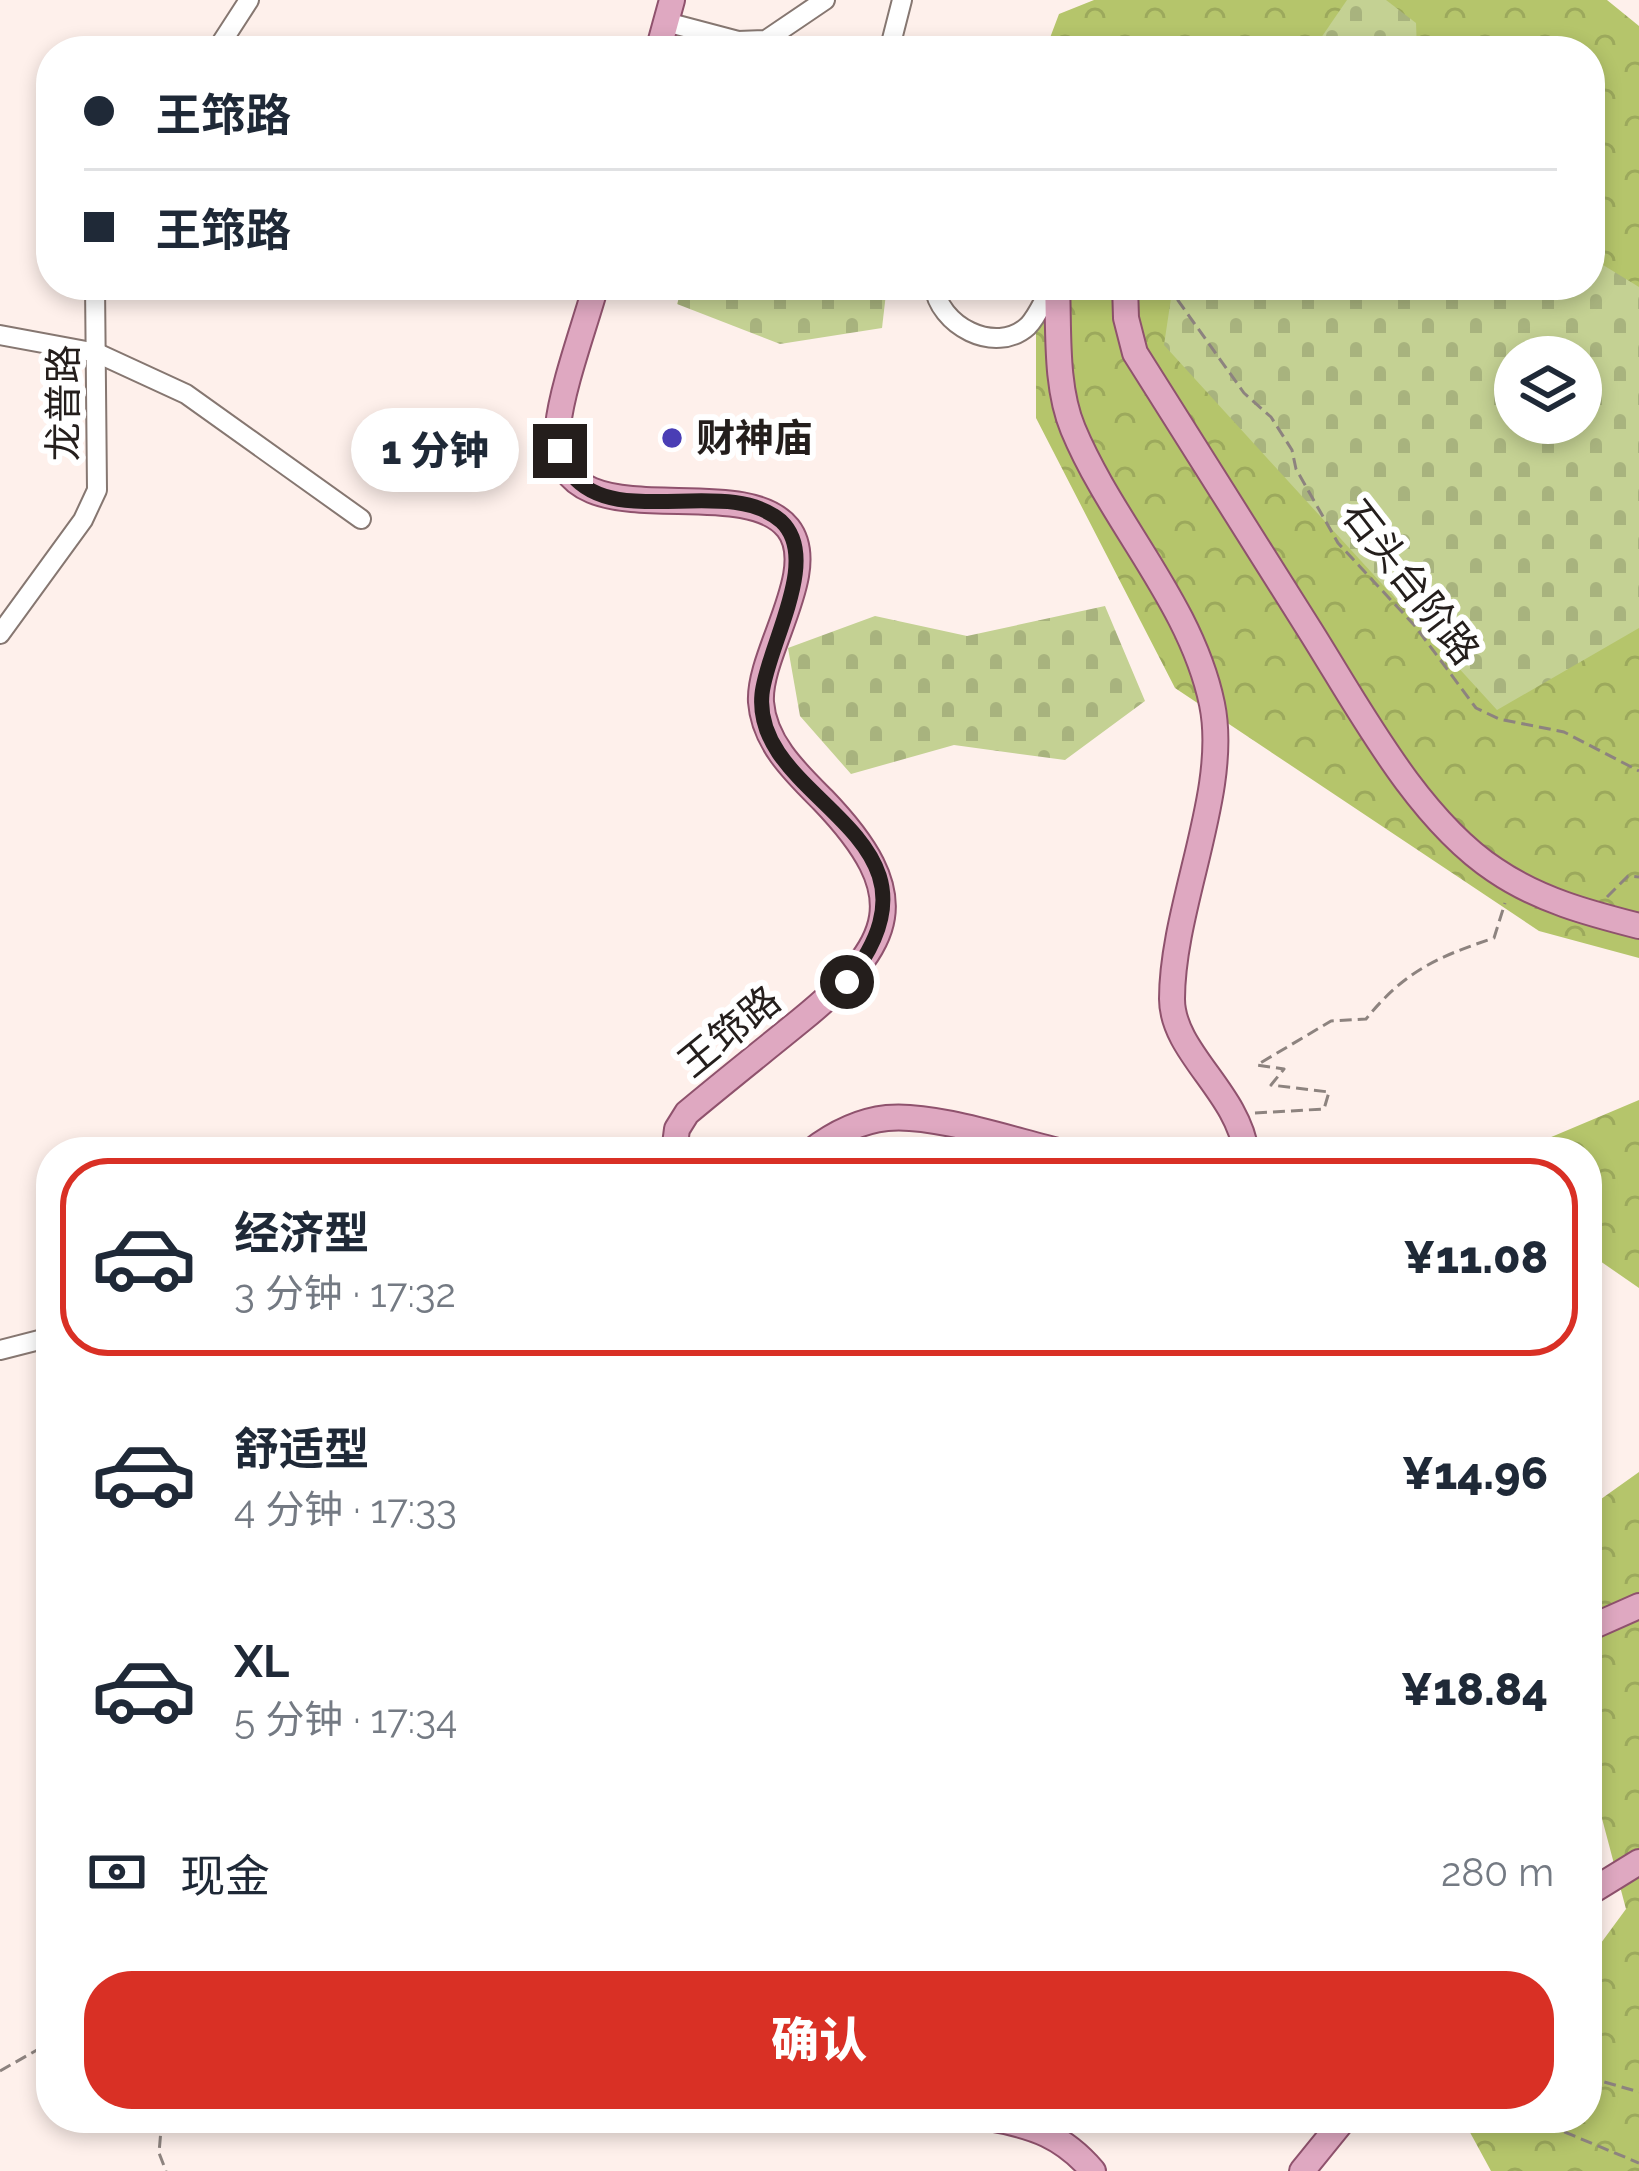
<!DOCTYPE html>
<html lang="zh">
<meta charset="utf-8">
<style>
:root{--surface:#fff;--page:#f2f2f3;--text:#1f2937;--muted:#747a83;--line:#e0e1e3;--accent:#d93025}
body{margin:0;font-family:Raleway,"Noto Sans SC",sans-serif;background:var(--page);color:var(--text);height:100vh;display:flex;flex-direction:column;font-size:45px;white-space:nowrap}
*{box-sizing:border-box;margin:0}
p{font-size:39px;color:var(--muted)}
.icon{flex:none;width:66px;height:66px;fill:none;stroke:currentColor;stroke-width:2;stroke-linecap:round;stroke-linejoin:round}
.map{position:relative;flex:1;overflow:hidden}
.details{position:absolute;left:36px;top:1137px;width:1566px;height:996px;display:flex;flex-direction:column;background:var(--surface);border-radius:48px;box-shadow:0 6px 18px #0003}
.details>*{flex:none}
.top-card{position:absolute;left:36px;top:36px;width:1569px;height:264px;border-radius:48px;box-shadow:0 6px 18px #0003;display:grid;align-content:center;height:264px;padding:0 48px;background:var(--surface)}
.tools{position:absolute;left:1494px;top:336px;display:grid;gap:24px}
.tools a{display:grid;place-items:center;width:108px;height:108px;border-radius:50%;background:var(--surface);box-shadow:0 6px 18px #0003;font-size:60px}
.end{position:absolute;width:54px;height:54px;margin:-27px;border:15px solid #241e1c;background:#fff;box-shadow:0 0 0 6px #fff}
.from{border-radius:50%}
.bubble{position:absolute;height:84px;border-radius:42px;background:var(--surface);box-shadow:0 6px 18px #0003;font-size:39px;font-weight:800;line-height:84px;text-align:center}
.top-card b{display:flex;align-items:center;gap:42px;height:114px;font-size:45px}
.top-card b+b{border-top:3px solid var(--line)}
.top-card i{width:30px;height:30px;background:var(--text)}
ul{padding:21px 0 0;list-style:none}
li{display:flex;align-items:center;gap:36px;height:198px;margin:0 24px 18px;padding:0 24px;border:6px solid transparent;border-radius:48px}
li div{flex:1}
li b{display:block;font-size:45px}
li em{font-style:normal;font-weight:800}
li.current{border-color:var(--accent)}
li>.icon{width:108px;height:108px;stroke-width:1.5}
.pay{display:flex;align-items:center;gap:30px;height:132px;padding:0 48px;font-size:45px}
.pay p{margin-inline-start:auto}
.button{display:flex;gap:24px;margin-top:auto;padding:24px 48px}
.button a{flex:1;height:138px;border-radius:48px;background:var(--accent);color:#fff;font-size:48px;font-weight:800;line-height:138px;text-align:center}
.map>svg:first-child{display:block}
.forest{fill:url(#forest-crowns);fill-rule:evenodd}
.cemetery{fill:url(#cemetery-stones);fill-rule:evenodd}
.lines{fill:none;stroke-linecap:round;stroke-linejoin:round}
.minor-casing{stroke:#867771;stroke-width:22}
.major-casing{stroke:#8f526d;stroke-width:28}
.path{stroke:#8d837f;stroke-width:3;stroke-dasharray:12 6;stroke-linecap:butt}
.minor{stroke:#fff;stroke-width:18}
.major{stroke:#dfa8c1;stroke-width:24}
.route{stroke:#241e1c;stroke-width:15}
.poi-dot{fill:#4a3eb5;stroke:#fff;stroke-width:4.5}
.labels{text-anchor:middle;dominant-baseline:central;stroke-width:12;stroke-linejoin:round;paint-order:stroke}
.street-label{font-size:39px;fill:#241e1c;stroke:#fff}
.poi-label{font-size:39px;font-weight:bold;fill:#241e1c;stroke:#fff;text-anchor:start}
</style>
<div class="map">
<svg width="1639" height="2171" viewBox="0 0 1639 2171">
<defs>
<pattern id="forest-crowns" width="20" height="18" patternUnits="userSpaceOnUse" patternTransform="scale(3)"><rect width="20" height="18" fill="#b5c56b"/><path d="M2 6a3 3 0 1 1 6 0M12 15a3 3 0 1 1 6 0" fill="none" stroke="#9ca95c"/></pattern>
<pattern id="cemetery-stones" width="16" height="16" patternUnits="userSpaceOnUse" patternTransform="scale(3)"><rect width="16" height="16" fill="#c4d193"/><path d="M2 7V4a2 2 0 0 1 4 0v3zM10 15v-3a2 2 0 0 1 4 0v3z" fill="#a8b37e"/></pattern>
</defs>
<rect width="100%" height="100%" fill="#fef0eb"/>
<g class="forest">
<path d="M1094,0H1607L1639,26V958L1539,931L1175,688L1036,418V285H1590V51H1045L1059,14ZM1515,357H1581V423H1515Z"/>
<path d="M1639,1100V1288L1587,1252V1152H1516Z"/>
<path d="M1639,1472V2171H1491L1466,2125L1471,2118H1587V1962L1626,1909L1587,1762V1509Z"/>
</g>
<g class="cemetery">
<path d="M1347,0H1386L1416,23L1417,51H1312Z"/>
<path d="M1590,257L1639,287V628L1497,710L1164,345L1173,285H1590ZM1581,357V423H1515V357Z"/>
<path d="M683,285H887L882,328L780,344L677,304Z"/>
<path d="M1105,606L1145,701L1065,760L954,745L851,774L800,716L788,648L875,616L967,636Z"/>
</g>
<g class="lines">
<defs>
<g id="minor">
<path d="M666,22L738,41L766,40L825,0"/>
<path d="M216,51L249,0"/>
<path d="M889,51L902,0"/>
<path d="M934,285C938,325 995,356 1028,326C1038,316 1045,297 1053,285"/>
<path d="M0,335L97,353L186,394L361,519"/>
<path d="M0,634L83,520L97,490L95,285"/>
<path d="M0,1350L51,1337"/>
</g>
<g id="major">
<path d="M658,51L672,0"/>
<path d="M596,285C585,325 562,387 558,426C547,550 738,466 788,528C821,570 758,653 761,702C764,743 796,773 823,800C915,896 896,943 800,1021C762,1052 724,1082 687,1113L677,1129L674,1152"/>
<path d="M1057,285C1059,330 1055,386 1073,429C1112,523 1191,603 1212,704C1230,791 1172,906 1172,999C1172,1052 1238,1092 1246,1152"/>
<path d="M1125,285L1126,318L1135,353C1194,446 1252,539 1311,632C1360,710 1417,818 1495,870C1539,900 1588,913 1639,926"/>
<path d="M810,1152C832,1135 859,1121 887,1118C933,1113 1015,1141 1062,1152"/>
<path d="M1587,1629L1639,1606"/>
<path d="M1587,1894L1639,1862"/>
<path d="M989,2118C1034,2126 1063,2136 1093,2171"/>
<path d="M1302,2171L1345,2118"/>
</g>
</defs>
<use href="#minor" class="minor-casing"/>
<use href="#major" class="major-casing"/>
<g class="path">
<path d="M1167,285L1244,393L1271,417L1292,450L1296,469L1338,543L1415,626L1476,708L1499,719L1564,732L1639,771"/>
<path d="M1607,897L1628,876L1639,877"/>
<path d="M1255,1113L1324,1109L1329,1092L1271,1085L1284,1069L1257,1065L1331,1021L1366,1019C1405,971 1437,957 1494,938L1505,903"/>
<path d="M0,2071L51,2042"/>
<path d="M1587,2077L1639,2092"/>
<path d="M162,2118L159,2153L166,2171"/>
<path d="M1531,2118L1639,2163"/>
</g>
<use href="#minor" class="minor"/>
<use href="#major" class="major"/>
</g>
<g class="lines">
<path class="route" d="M560,451C564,458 567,469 572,475C617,530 728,475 781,521C822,559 767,646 762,694C751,804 966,834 847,982"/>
</g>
<circle class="poi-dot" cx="672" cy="438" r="12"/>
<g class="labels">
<g class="street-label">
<text transform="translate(63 403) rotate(-90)">龙普路</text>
<text transform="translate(1411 582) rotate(52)">石头台阶路</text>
<text transform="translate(729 1031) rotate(-39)">王筇路</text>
</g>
<g class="poi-label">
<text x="696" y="438">财神庙</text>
</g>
</g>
</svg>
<div class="tools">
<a><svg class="icon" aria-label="layers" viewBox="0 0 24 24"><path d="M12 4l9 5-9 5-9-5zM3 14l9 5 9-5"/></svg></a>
</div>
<i class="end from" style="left:847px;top:982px"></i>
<i class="end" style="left:560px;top:451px"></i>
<div class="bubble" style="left:351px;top:408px;width:168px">1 分钟</div>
<div class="top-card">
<b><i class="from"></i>王筇路</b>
<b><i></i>王筇路</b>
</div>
<section class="details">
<ul>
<li class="current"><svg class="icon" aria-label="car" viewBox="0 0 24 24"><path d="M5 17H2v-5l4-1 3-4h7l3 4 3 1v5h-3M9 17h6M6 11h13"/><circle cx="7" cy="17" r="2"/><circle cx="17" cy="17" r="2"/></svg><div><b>经济型</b><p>3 分钟 · 17:32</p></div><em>¥11.08</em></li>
<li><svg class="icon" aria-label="car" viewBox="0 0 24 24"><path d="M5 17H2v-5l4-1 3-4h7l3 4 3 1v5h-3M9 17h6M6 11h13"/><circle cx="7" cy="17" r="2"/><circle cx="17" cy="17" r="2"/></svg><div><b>舒适型</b><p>4 分钟 · 17:33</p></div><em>¥14.96</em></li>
<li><svg class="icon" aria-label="car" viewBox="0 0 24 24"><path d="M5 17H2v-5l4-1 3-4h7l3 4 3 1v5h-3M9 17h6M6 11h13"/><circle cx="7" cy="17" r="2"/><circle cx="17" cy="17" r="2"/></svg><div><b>XL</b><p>5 分钟 · 17:34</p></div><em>¥18.84</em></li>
</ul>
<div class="pay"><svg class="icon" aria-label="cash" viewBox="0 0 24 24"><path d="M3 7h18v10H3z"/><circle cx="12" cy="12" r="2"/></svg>现金<p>280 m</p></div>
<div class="button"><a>确认</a></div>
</section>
</div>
